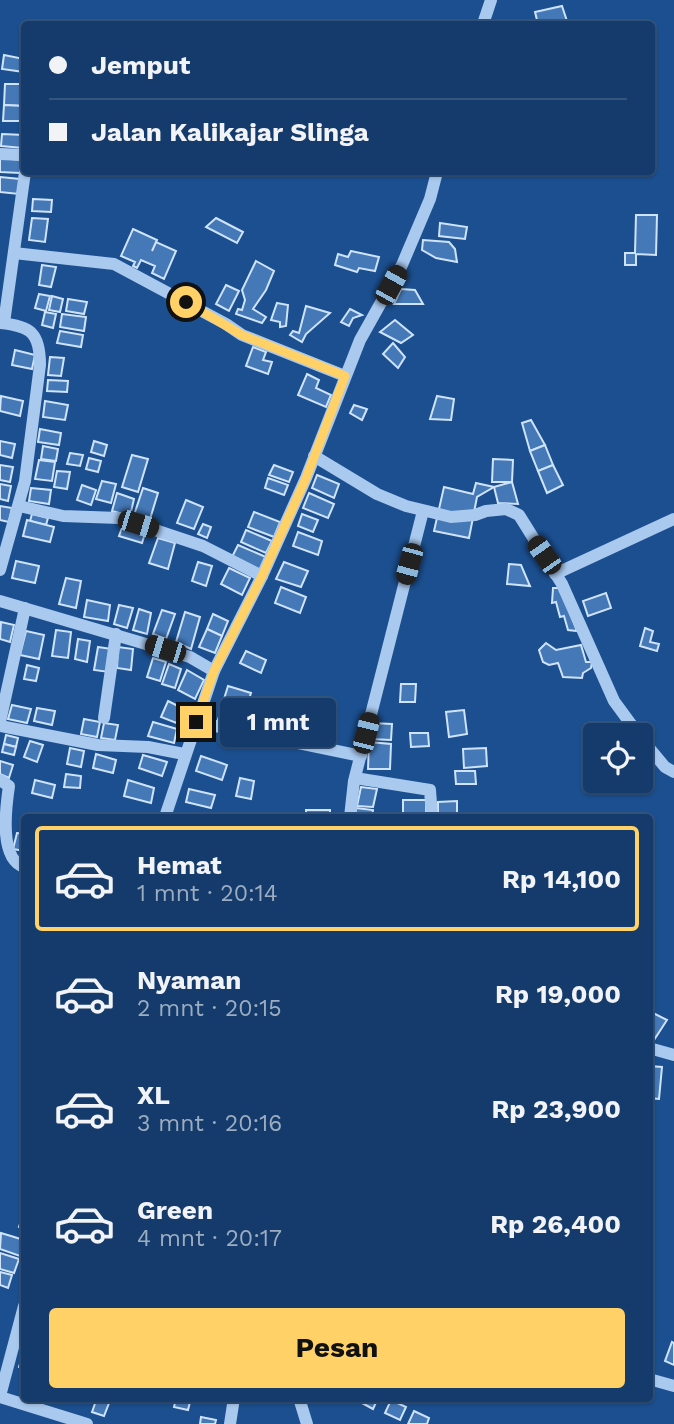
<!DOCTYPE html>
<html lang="id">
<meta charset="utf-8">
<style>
:root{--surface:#143b6b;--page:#1d4271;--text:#f1f3f6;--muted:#9dadc1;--line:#33557e;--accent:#ffd166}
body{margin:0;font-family:"Work Sans",sans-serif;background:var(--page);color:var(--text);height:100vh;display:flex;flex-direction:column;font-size:26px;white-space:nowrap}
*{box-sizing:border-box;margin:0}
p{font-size:23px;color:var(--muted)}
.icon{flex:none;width:38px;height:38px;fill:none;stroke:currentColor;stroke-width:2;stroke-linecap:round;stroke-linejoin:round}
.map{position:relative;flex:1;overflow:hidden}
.details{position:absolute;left:21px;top:814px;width:632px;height:588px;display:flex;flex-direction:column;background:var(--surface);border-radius:7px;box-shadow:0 2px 5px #0004,0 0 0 2px var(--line)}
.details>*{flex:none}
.top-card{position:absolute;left:21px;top:21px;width:634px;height:154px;border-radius:7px;box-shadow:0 2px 5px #0004,0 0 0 2px var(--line);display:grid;align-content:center;height:154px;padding:0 28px;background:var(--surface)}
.tools{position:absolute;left:583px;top:723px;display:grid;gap:14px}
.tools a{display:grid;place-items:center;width:70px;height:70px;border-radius:7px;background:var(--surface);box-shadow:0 2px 5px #0004,0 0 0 2px var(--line);font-size:35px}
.end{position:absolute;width:32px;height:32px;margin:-16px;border:9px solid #ffd166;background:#111;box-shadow:0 0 0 4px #111}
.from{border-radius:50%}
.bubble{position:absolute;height:49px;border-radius:7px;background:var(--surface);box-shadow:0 2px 5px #0004,0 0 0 2px var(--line);font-size:23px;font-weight:700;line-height:49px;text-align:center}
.car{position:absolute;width:21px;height:42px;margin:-21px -10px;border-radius:9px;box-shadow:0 0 5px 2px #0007;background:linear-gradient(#222 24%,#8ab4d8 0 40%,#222 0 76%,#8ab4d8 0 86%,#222 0)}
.top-card b{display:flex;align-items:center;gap:24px;height:66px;font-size:26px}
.top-card b+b{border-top:2px solid var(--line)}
.top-card i{width:18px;height:18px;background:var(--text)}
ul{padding:12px 0 0;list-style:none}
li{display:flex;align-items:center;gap:21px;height:105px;margin:0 14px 10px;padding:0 14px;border:4px solid transparent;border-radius:7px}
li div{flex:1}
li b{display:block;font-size:26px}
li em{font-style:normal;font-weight:700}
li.selected{border-color:var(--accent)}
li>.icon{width:63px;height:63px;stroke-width:1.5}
.action{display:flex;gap:14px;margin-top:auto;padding:14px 28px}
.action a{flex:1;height:80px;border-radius:7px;background:var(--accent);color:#111;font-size:28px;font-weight:700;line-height:80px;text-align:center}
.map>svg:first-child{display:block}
.building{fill:#4478b7;stroke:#cfe3fa;stroke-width:2}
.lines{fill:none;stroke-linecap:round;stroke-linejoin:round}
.minor{stroke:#a9c9ee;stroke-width:12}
.route{stroke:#ffd166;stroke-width:9}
</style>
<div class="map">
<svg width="674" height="1424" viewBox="0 0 674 1424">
<rect width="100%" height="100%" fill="#1b4f8f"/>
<g class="building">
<path d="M562,6L568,24H538L535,12Z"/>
<path d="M4,55L24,59V72L2,69Z"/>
<path d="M5,84H24V106L4,105Z"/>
<path d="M4,105L24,106V121H3Z"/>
<path d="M2,134L24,135L23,148L1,146Z"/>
<path d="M0,158L22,160L20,173L0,172Z"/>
<path d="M0,177L20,179L19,194L0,192Z"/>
<path d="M33,199L52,200L51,212L32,211Z"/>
<path d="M636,215H657L656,255L636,254V265H625V253H635Z"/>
<path d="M32,218L48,219L45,242L29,240Z"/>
<path d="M216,218L243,232L237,243L206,227Z"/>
<path d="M440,223L467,227L465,239L439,236Z"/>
<path d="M133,229L157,240L152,251L156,242L176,251L164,279L152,273L155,266L141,260L137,268L133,266L135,262L121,256Z"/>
<path d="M423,240L449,242L455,249L457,262L436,258L422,250Z"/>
<path d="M351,251L379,257L375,271L359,268L357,272L335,265L338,254L348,257Z"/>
<path d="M256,261L274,271L266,290L253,309L266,317L262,323L236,314L238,309L242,310L245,300L242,290Z"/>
<path d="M42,265L56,267L51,287L39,285Z"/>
<path d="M226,285L239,291L229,311L216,304Z"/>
<path d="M401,289L415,290L423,304H394Z"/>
<path d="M39,294L50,296L46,311L35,308Z"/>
<path d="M52,296L63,299L60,312L49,310Z"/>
<path d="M68,299L87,302L84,314L66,311Z"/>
<path d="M277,303L288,305L286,326L280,327V322L271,320Z"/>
<path d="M306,306L330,313L306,334L302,342L290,335L293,331L299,333Z"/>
<path d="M350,309L362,315L353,318L349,326L341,322Z"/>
<path d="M45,312L56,314L53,328L42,325Z"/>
<path d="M62,314L86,317L84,331L60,327Z"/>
<path d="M395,320L413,335L401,343L380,332Z"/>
<path d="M60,331L83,335L81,347L57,343Z"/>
<path d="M393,343L405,357L398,368L383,354Z"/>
<path d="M253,347L266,352L263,360L272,362L268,374L246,366Z"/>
<path d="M15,350L35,355L32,369L12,365Z"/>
<path d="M50,357L64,358L61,376L48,375Z"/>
<path d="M307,374L319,380L316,388L331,395L326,407L298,395Z"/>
<path d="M48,380L68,381L67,392L47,391Z"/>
<path d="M1,396L23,401L20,416L0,411Z"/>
<path d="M437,396L454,399L451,420L430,419Z"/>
<path d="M45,401L68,405L65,420L43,417Z"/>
<path d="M354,405L367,409L362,420L350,413Z"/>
<path d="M531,420L545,445L530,451L522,423Z"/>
<path d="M40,429L61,433L59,445L38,442Z"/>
<path d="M0,441L15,444L12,458L0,455Z"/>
<path d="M94,441L107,445L104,456L91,452Z"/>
<path d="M545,445L553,465L538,471L530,451Z"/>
<path d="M43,446L58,449L56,461L41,459Z"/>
<path d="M70,453L83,455L80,466L67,464Z"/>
<path d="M132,455L148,459L138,492L122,487Z"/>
<path d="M89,458L101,461L98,472L86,469Z"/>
<path d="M493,459L513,460L512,482H492Z"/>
<path d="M39,460L55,462L52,481L35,479Z"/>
<path d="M0,465L13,467L10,482L0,480Z"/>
<path d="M274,465L293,472L289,482L269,475Z"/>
<path d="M553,465L563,485L547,493L538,471Z"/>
<path d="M57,471L70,472L67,489L54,487Z"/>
<path d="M317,475L339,484L334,498L312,488Z"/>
<path d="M268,478L288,485L284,495L265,488Z"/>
<path d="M102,481L116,484L111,503L96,499Z"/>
<path d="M512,482L518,504L498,503L494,487Z"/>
<path d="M476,483L494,487L477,497L469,538L434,531L444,487L473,494Z"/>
<path d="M0,484L11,486L8,501L0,499Z"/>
<path d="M82,485L96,490L91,505L77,500Z"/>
<path d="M31,488L51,490L49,504L29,501Z"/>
<path d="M143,488L158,493L150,519L134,515Z"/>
<path d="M117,493L134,499L130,516L112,511Z"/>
<path d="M309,493L334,504L328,518L303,508Z"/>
<path d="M186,500L203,507L194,529L177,523Z"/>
<path d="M0,506L12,508L9,522L0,520Z"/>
<path d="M254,512L280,522L274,537L248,527Z"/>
<path d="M32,514L48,518L46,525L30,521Z"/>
<path d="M302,514L318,520L313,532L298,526Z"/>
<path d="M27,520L54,527L50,542L23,536Z"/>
<path d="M124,522L146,530L142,543L119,536Z"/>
<path d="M203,524L211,527L207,538L198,534Z"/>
<path d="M246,530L272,541L266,553L241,542Z"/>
<path d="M298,532L322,541L318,555L293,546Z"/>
<path d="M158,538L175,543L168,569L149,563Z"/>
<path d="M238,545L266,557L260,571L231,559Z"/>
<path d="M16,561L39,566L35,583L12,578Z"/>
<path d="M198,562L212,566L206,586L192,581Z"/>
<path d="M284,562L308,571L301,587L276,579Z"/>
<path d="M509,564L521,565L530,586L507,584Z"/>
<path d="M229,568L250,578L242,595L221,584Z"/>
<path d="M66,578L81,581L76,608L59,604Z"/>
<path d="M281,587L306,597L300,613L275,603Z"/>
<path d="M553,588H560L577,631L568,630L564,616L560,617L556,602L552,603Z"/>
<path d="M606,593L611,608L588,616L583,601Z"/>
<path d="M87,600L110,605L108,621L84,617Z"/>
<path d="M119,605L133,608L127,628L114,624Z"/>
<path d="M139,609L151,613L147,634L133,630Z"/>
<path d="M162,610L175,614L166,639L153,634Z"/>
<path d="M185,612L200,617L191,649L176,642Z"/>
<path d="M213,614L228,621L222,636L207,629Z"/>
<path d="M1,622L14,625L10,642L0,639Z"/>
<path d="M645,628L653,631L650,642L659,644L657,651L640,646Z"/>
<path d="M207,629L222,636L215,653L199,647Z"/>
<path d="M56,630L71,632L68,658L52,656Z"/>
<path d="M26,631L44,635L39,659L20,655Z"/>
<path d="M78,639L90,641L87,662L75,659Z"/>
<path d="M546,643L556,650L581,645L586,662H592L591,668L583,673L582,678L563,677L558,663L549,665L543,662L539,650Z"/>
<path d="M98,647L112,649L109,672L94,670Z"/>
<path d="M118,647L133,649L131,670L117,668Z"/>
<path d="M246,651L266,660L261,673L240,663Z"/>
<path d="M153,658L166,662L160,681L147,677Z"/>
<path d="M169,664L181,669L175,688L162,684Z"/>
<path d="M27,665L39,668L36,681L24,679Z"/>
<path d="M187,670L204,680L195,699L178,690Z"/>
<path d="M401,684H416L415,702H400Z"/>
<path d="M228,686L251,693L247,706L224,699Z"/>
<path d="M168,701L184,709L179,724L161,717Z"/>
<path d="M12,705L31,709L27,723L8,719Z"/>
<path d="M222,706L245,712L241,726L218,720Z"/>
<path d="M37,708L55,711L52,725L34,721Z"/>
<path d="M264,708L280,712L275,733L258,730Z"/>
<path d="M464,710L467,734L449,737L446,712Z"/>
<path d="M298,716L314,719L310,740L293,737Z"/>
<path d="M84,719L100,722L97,737L81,734Z"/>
<path d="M153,722L177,729L174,743L148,736Z"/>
<path d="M104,723L118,725L115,740L101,738Z"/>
<path d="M371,723L392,724L391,740L370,739Z"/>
<path d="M410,733H428L429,746L411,747Z"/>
<path d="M6,735L18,738L16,747L4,744Z"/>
<path d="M30,741L43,745L37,762L24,757Z"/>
<path d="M369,742L391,744L390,769H368Z"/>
<path d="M4,744L16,747L14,755L2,752Z"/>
<path d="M70,748L84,751L81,767L67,764Z"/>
<path d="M486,748L487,766L464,768L463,749Z"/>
<path d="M96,754L116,760L113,773L93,768Z"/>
<path d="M143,755L167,762L162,776L139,768Z"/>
<path d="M201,756L227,765L222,780L196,771Z"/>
<path d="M0,761L13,765L9,778L0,774Z"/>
<path d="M640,763L654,767L646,793L629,783V780H640Z"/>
<path d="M455,771H475L476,784H456Z"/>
<path d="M66,774L81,776L80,788L64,787Z"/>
<path d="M240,778L254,781L251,799L236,796Z"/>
<path d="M35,780L55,785L52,798L32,793Z"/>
<path d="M128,780L154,788L151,803L124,796Z"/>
<path d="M361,787L377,789L373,807L357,806Z"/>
<path d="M189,789L215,795L211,808L186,802Z"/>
<rect x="403" y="800" width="23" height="14"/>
<path d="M457,801V814L438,815V802Z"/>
<path d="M356,808L373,810L372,817H355Z"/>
<rect x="306" y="810" width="24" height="7"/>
<path d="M17,833L24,834V851L13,849Z"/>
<path d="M653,1013L667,1020L654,1040L649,1038V1020Z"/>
<path d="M649,1066L662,1067L659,1099L649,1098Z"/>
<path d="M24,1211V1229L19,1227Z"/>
<path d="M1,1233L24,1240L20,1256L0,1249Z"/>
<path d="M0,1253L19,1259L14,1273L0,1269Z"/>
<path d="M0,1272L12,1275L8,1288L0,1285Z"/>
<path d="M672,1342L674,1343V1365L665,1361Z"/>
<path d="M24,1351V1369L19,1367Z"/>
<path d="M97,1398H111L104,1416L92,1412Z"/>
<path d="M176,1398H191L188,1410L174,1407Z"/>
<path d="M353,1398H378L373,1409Z"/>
<path d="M391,1400L406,1407L400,1420L385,1413Z"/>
<path d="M414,1411L429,1418L427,1424H408Z"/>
<path d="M201,1417L216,1420L215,1424H200Z"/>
</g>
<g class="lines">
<g class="minor">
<path d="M483,24L491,0"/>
<path d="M0,154L24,155"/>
<path d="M14,253L114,264L226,324L242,335L345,376"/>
<path d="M0,323C31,326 40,333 40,365L25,481L0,570"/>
<path d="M4,323L25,172"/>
<path d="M314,456L377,494L406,506L451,517L475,515L486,511L506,509L519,515L562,584L614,701L639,735"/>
<path d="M19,506L63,516L119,518L203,546L262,576"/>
<path d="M555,574L674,519"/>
<path d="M0,601L190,657L214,671"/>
<path d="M104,718L116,634"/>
<path d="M0,722L25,608"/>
<path d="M196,722L361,756"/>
<path d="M0,726L98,745L148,747L184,754"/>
<path d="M640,737L665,767L674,772"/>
<path d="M355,778L430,790L432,817"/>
<path d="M0,780L9,786C5,813 0,859 24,867"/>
<path d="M165,817L214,671L262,576L306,478L360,340L402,265L430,199L437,172"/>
<path d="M350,817L354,781L423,511"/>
<path d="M649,1048L674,1055"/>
<path d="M649,1379L674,1386"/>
<path d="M0,1396L24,1306"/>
<path d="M0,1397L87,1424"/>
<path d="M299,1398L307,1424"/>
<path d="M230,1424L234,1398"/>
</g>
</g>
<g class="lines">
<path class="route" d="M186,302L242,335L345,376L306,478L262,576L214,671L196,722"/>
</g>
</svg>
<div class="tools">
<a><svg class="icon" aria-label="locate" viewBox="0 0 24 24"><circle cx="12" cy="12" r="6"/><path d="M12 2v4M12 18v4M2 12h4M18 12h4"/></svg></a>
</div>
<i class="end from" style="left:186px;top:302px"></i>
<i class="end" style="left:196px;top:722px"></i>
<div class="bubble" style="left:220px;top:698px;width:116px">1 mnt</div>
<i class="car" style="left:391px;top:285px;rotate:29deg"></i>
<i class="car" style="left:138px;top:524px;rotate:107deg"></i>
<i class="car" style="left:544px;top:555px;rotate:325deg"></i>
<i class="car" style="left:409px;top:564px;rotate:195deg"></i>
<i class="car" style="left:165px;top:649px;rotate:287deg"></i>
<i class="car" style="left:366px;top:733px;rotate:14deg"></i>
<div class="top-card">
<b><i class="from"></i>Jemput</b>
<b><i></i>Jalan Kalikajar Slinga</b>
</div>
<section class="details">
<ul>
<li class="selected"><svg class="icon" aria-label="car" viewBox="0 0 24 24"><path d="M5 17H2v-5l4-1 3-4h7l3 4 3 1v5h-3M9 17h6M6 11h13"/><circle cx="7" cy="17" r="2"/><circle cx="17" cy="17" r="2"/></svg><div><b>Hemat</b><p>1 mnt · 20:14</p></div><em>Rp 14,100</em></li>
<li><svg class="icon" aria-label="car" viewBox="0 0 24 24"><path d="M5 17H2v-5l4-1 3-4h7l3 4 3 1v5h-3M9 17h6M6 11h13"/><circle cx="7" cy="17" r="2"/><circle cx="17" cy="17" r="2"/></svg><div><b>Nyaman</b><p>2 mnt · 20:15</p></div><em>Rp 19,000</em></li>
<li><svg class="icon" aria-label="car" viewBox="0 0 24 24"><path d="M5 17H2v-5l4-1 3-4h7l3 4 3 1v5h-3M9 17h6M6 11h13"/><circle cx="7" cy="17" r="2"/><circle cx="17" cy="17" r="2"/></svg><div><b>XL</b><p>3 mnt · 20:16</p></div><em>Rp 23,900</em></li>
<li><svg class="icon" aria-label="car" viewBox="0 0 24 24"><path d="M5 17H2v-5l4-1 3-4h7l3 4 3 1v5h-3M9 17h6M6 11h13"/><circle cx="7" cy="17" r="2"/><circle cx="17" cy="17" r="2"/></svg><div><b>Green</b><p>4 mnt · 20:17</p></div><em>Rp 26,400</em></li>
</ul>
<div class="action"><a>Pesan</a></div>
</section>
</div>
